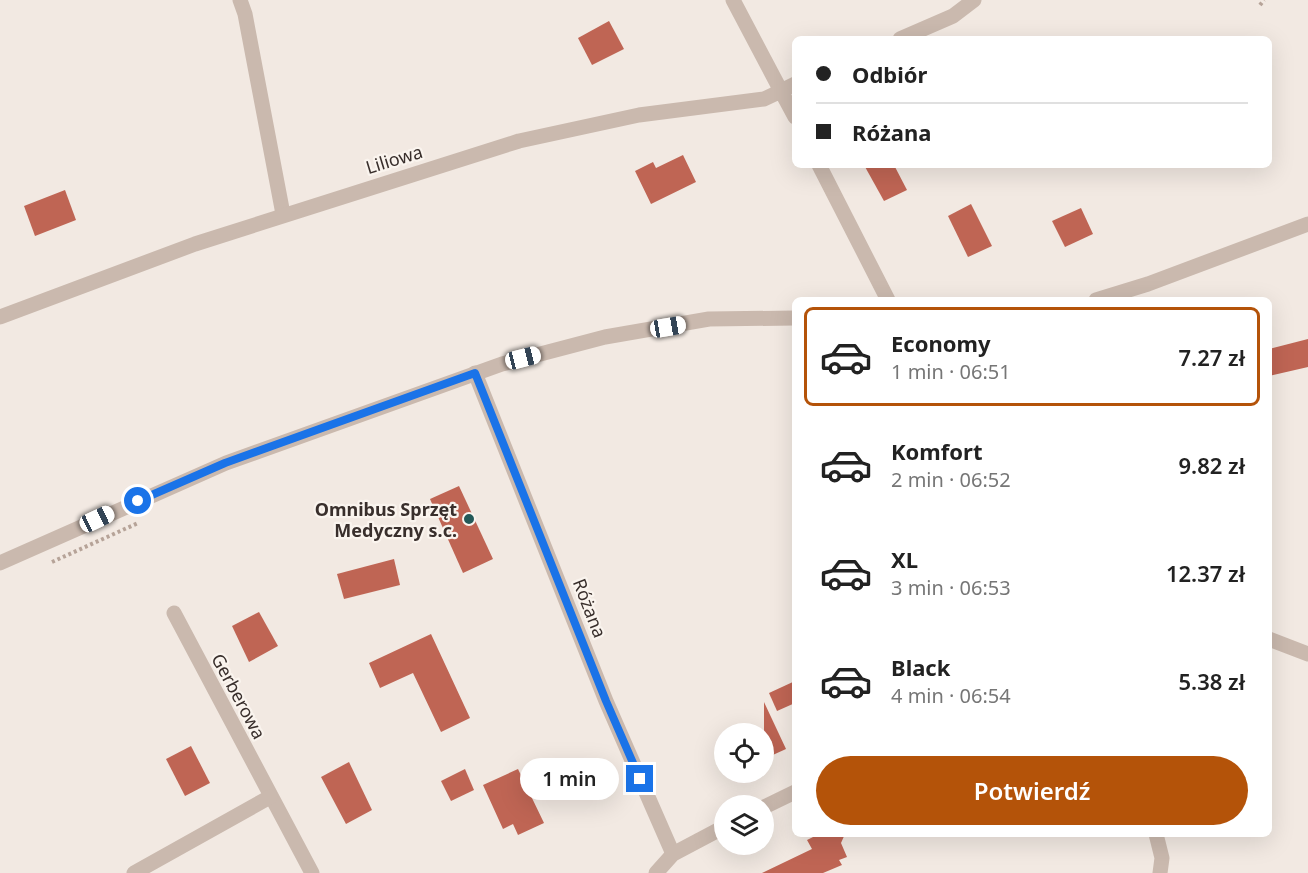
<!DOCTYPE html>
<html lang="pl">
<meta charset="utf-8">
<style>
:root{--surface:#fff;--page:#f2f2f2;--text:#222;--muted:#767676;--line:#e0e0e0;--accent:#b45309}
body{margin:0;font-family:"Noto Sans",sans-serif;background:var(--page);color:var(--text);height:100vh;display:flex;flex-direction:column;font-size:22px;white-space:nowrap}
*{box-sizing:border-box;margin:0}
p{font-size:20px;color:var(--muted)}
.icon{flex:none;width:33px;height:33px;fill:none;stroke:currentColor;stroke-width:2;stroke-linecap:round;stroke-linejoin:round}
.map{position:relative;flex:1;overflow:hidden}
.panel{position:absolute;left:792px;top:297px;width:480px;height:540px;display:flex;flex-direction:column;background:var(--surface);border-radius:9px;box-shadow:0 6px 24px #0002}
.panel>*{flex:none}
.hud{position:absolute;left:792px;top:36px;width:480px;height:132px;border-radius:9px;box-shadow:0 6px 24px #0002;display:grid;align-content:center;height:132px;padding:0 24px;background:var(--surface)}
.controls{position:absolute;left:714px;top:723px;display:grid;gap:12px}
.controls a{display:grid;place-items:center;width:60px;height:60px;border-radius:50%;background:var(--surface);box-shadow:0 6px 24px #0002;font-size:30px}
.end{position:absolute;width:27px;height:27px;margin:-14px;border:8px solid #1a73e8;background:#fff;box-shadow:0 0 0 3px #fff}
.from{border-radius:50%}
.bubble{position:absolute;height:42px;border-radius:21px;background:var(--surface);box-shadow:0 6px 24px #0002;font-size:20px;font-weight:600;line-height:42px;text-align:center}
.car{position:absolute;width:18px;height:36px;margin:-18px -9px;border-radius:8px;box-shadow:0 0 4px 2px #0007;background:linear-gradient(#fff 24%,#345 0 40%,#fff 0 76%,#345 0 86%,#fff 0)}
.hud b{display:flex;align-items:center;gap:21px;height:57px;font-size:22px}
.hud b+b{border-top:2px solid var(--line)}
.hud i{width:15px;height:15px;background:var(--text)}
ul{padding:10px 0 0;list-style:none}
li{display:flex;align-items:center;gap:18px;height:99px;margin:0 12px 9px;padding:0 12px;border:3px solid transparent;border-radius:9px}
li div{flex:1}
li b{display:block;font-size:22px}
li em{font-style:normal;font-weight:600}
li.selected{border-color:var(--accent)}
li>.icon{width:54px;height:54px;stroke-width:1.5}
.primary-button{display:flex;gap:12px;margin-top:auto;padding:12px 24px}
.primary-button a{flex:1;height:69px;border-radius:36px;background:var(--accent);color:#fff;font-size:24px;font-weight:600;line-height:69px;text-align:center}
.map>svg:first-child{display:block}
.building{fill:#bf6554}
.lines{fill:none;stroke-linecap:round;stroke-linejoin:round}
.path{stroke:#b6a398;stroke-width:4;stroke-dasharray:3 3;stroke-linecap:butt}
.minor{stroke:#cab9ae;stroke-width:15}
.route{stroke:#1a73e8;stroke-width:8}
.poi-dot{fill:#235958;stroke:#faf4ee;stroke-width:2}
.labels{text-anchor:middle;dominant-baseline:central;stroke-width:4.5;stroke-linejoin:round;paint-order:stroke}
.street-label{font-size:18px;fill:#392f2c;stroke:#faf4ee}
.poi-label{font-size:18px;font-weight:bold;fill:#392f2c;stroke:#faf4ee;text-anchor:end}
</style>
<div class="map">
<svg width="1308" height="873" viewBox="0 0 1308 873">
<rect width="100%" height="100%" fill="#f2e9e2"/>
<g class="building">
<path d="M609,21L624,49L592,65L578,38Z"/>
<path d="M683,155L696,182L651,204L635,171L653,162L656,168Z"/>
<path d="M864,165H894L907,190L884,201Z"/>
<path d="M65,190L76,220L35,236L24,206Z"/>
<path d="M971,204L992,246L968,257L948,216Z"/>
<path d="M1081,208L1093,234L1065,247L1052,221Z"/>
<path d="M1308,339V367L1269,376V349Z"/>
<path d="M459,486L493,559L463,573L430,499Z"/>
<path d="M394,559L400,585L344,599L337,574Z"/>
<path d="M259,612L278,646L249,662L232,626Z"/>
<path d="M431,634L470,718L441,732L413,673L380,688L369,663Z"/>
<path d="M795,681V703L777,711L769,693Z"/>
<path d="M764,702L786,749L764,759Z"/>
<path d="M191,746L210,783L185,796L166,759Z"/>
<path d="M349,762L372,810L346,824L321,777Z"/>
<path d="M465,769L474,790L451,801L441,781Z"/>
<path d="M518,769L544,823L518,835L513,824L503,829L483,785Z"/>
<path d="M819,834H845L841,843L847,857L839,860L842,865L823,873H762L812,849L807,840Z"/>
</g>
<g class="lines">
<g class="path">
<path d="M1260,5L1264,0"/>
<path d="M52,562L138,523"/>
</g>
<g class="minor">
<path d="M240,0L245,14L283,214"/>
<path d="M733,0L781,91L795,84"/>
<path d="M900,39L953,16L974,0"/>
<path d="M819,165L888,300"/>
<path d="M1096,300L1148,284L1308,224"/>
<path d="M0,317L195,244L519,141L639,115L764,99L781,91L795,117"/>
<path d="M475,373L606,701L673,854"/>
<path d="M0,563L226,463L502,364L605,337L709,319L795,318"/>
<path d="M174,613L312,873"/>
<path d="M1269,639L1308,654"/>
<path d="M764,807L795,792"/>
<path d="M1156,834L1162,858L1160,873"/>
<path d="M134,873L270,797"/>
<path d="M656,873L673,854L724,827"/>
</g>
</g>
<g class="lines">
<path class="route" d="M138,501L225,463L475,373L606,701L640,779"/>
</g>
<circle class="poi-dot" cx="469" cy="519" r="6"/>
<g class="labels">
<g class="street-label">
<text transform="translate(394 159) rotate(-17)">Liliowa</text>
<text transform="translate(590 608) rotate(69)">Różana</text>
<text transform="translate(239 696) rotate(62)">Gerberowa</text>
</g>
<g class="poi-label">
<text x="457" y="509">Omnibus Sprzęt<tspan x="457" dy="21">Medyczny s.c.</tspan></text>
</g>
</g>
</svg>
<div class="controls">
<a><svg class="icon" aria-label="locate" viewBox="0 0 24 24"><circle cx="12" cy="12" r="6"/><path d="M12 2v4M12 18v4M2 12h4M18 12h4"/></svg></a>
<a><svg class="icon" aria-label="layers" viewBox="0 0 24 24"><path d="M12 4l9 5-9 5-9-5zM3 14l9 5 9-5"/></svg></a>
</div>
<i class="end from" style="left:138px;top:501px"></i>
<i class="end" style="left:640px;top:779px"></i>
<div class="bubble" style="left:520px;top:758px;width:99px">1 min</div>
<i class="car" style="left:668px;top:327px;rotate:80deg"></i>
<i class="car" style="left:523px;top:358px;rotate:76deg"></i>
<i class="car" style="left:97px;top:519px;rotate:65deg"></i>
<div class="hud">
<b><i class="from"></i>Odbiór</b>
<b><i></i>Różana</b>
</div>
<section class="panel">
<ul>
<li class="selected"><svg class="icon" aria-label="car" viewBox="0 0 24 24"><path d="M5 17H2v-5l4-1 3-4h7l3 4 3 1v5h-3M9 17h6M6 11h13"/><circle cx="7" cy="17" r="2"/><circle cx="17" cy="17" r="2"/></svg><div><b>Economy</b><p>1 min · 06:51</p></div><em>7.27 zł</em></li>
<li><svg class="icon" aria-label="car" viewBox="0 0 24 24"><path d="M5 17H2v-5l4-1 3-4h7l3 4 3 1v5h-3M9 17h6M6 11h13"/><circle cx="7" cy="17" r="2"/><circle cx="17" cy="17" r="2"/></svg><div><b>Komfort</b><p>2 min · 06:52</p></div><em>9.82 zł</em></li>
<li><svg class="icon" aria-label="car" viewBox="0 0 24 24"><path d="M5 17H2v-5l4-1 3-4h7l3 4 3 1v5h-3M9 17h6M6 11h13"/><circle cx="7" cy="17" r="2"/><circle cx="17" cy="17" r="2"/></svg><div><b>XL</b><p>3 min · 06:53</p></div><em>12.37 zł</em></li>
<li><svg class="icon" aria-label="car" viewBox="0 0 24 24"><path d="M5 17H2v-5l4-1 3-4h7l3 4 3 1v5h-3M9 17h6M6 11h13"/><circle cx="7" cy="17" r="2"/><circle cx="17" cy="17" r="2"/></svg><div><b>Black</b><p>4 min · 06:54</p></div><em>5.38 zł</em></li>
</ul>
<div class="primary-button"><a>Potwierdź</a></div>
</section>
</div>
